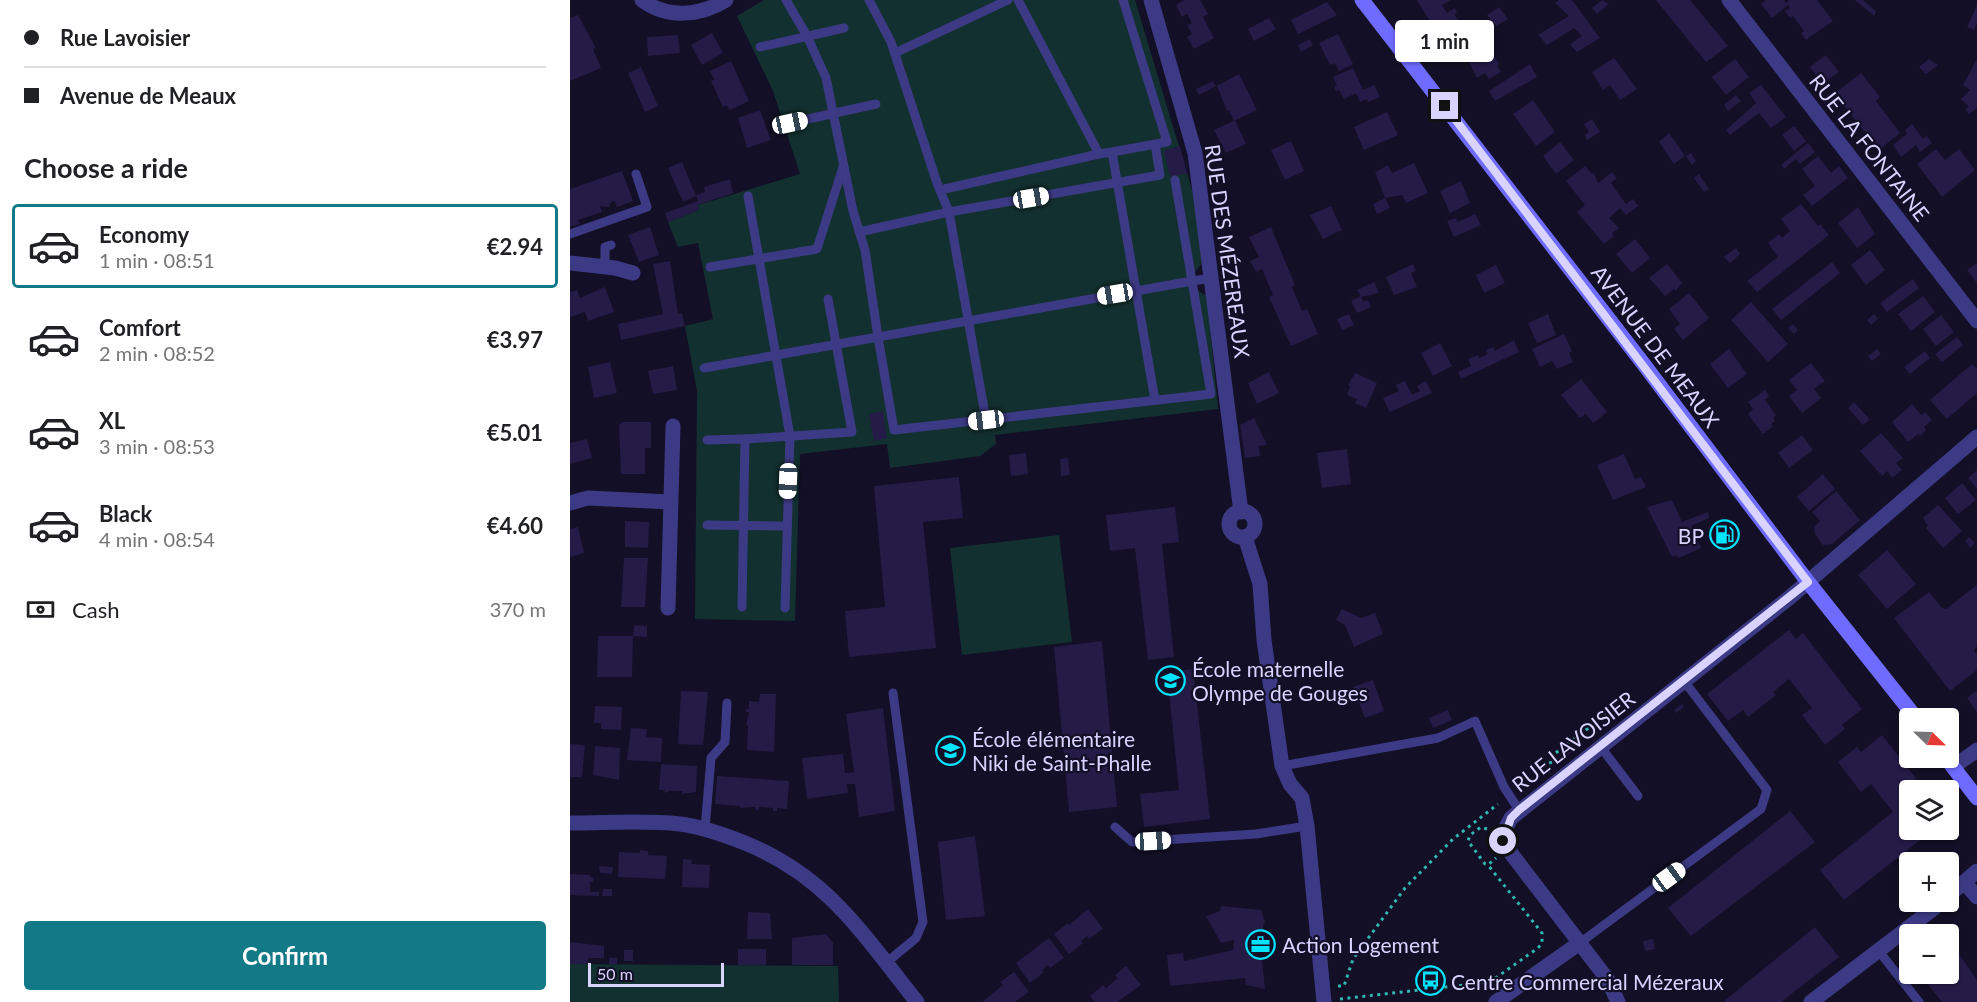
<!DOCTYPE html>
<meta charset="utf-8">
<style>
:root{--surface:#fff;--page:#f2f2f2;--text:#202124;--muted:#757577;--line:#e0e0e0;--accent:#127987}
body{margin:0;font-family:Lato,sans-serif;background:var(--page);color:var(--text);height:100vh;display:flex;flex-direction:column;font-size:22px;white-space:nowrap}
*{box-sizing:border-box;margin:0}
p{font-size:20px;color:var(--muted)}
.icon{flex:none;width:33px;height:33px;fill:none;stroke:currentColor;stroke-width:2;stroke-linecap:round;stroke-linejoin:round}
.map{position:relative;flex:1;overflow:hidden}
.side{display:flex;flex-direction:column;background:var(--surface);width:570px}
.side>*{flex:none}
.banner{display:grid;align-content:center;height:132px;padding:0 24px;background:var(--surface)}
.needle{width:39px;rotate:113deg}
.fabs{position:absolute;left:1329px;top:708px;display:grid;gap:12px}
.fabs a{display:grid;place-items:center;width:60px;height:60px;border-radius:6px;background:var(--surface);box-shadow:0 2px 4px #0004;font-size:30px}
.scale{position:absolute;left:18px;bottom:15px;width:136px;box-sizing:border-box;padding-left:6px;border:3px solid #d9d4ff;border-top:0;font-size:16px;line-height:21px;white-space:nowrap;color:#d9d4ff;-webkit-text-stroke:4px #130f26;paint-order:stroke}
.end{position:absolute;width:27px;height:27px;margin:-14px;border:8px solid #d9d4ff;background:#111;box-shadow:0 0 0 3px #111}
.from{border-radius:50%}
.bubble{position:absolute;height:42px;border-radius:6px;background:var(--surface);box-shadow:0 2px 4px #0004;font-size:20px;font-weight:700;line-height:42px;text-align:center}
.car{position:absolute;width:18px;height:36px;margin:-18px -9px;border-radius:8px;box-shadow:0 0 4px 2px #0007;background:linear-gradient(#fff 24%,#345 0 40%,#fff 0 76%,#345 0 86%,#fff 0)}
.banner b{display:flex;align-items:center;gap:21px;height:57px;font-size:22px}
.banner b+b{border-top:2px solid var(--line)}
.banner i{width:15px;height:15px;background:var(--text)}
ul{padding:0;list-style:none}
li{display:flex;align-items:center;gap:18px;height:84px;margin:0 12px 9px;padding:0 12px;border:3px solid transparent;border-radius:6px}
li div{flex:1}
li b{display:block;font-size:22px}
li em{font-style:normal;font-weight:700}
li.active{border-color:var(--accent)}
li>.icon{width:54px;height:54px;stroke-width:1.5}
h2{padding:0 24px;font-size:27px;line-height:72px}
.pay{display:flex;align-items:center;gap:15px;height:66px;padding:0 24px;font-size:22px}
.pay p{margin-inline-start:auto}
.primary-button{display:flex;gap:12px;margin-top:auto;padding:12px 24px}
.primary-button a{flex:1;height:69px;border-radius:6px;background:var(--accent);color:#fff;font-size:24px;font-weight:700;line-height:69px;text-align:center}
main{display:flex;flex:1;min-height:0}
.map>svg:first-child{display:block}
.green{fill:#12302f}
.building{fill:#241b47}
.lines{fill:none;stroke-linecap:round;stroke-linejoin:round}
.path{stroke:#2fb8b0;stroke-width:3;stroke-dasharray:3 4.5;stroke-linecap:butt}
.lane{stroke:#3d3a85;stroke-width:9}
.street{stroke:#3d3a85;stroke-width:15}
.secondary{stroke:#6f6bff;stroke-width:15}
.route{stroke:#d9d4ff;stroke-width:8}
.labels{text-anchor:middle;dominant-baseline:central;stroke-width:4.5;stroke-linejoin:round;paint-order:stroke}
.street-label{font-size:21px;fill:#d9d4ff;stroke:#130f26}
.poi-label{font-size:21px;fill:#d9d4ff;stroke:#130f26;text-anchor:start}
</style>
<main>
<section class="side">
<div class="banner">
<b><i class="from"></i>Rue Lavoisier</b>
<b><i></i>Avenue de Meaux</b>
</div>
<h2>Choose a ride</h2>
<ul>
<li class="active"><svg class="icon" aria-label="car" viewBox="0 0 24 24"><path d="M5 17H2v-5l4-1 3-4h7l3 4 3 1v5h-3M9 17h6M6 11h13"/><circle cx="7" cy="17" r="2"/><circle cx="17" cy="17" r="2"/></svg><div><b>Economy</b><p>1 min · 08:51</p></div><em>€2.94</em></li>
<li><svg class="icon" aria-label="car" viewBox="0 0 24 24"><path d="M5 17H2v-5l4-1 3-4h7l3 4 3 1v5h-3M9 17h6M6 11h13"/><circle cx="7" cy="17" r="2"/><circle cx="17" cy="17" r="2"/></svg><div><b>Comfort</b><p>2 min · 08:52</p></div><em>€3.97</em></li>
<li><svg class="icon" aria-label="car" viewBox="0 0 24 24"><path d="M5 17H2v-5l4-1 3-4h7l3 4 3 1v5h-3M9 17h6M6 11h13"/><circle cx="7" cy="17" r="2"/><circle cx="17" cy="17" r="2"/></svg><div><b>XL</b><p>3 min · 08:53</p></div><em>€5.01</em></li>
<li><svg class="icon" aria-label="car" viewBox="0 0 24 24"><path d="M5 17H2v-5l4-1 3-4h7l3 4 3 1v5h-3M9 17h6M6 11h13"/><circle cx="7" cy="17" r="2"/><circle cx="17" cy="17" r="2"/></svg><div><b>Black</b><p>4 min · 08:54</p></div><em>€4.60</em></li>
</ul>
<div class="pay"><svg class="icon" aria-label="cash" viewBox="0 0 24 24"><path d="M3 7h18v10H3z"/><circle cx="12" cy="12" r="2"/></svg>Cash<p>370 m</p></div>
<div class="primary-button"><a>Confirm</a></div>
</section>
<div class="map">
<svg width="1407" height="1002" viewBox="0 0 1407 1002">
<rect width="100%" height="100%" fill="#130f26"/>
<g class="green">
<path d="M194,0H565L623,193L632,263L624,273L627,290L637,296L648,409L425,435L426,444L410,456L320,468L317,444L230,454L225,621L125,619L127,391L115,326L143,319L128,243L108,247L98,222L129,210L128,205L230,174L203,91L167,16Z"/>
<path d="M489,535L502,642L392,655L380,548Z"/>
<path d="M0,964L268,966L269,1002H0Z"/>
</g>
<g class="building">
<path d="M614,0H630L638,14L633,17L644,38L624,49L617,37L622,34L617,25L622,23L617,14L612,17L606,5Z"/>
<path d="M847,0H881L872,5L877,13L885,8L887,13L884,14L888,20L884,23L889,30L872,41Z"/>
<path d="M989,0H1002L1030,38L1007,52L1000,44L1012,36L1004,28L977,45L968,35L999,16L985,3Z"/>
<path d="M1032,0L1039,4L1027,14L1022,8Z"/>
<path d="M1086,0H1120L1158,46L1136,62Z"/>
<path d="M1196,0H1214L1216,3L1219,0H1247L1263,21L1236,40L1231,33L1234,31L1223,16L1220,18L1215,11L1220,8L1218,5L1202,18L1191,4Z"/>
<path d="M1285,0H1293L1306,11L1304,16Z"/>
<path d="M757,2L767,15L728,34L721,20Z"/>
<path d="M1407,5V23L1404,30L1397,27Z"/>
<path d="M929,7L938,19L926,26L917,15Z"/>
<path d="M8,15L26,48L23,49L31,68L0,81V18Z"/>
<path d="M699,18L706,29L684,41L678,29Z"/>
<path d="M142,33L153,53L132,65L121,45Z"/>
<path d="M768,34L783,64L769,71L765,63L760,65L749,43Z"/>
<path d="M108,35L110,53L78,56L77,37Z"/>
<path d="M740,39L743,45L731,52L728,45Z"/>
<path d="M915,42L929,64L927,66L931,72L919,79L915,73L907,78L895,54Z"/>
<path d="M1256,55L1269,72L1252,84L1240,67Z"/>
<path d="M1044,58L1067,89L1050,100L1040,85L1033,90L1022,72Z"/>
<path d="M1165,59L1179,77L1156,95L1142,77Z"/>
<path d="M1359,59L1368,65L1356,74L1349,67Z"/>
<path d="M1407,59V108L1399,114L1395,109L1399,107L1391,99L1400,90L1393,85Z"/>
<path d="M161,61L179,101L160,110L157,105L153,107L141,81L144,80L140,71Z"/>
<path d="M960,64L967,77L925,101L919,91Z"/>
<path d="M71,67L88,106L75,112L58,73Z"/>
<path d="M783,68L793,90L804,85L810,97L798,102L797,99L790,102L786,93L774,99L769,90L766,91L764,87L767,86L763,77Z"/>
<path d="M1291,73L1310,97L1306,101L1330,133L1309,150L1266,96L1255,104L1254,102Z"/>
<path d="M669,74L687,110L664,121L659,110L657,111L647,86Z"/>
<path d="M643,81L646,86L629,95L626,89Z"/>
<path d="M1191,85L1216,117L1201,128L1189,113L1160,135L1156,130L1186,103L1179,93Z"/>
<path d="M1166,95L1171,101L1158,111L1154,105Z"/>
<path d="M963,100L985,132L966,146L943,114Z"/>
<path d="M190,110L201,140L177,148L168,118Z"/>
<path d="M817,112L828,135L794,150L784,127Z"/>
<path d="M1022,119L1030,132L1017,140L1015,135L1019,132L1014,124Z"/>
<path d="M665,120L676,144L656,153L644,130Z"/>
<path d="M1342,124L1353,139L1357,136L1362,143L1350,152L1346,145L1331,157L1323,145L1337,134L1335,130Z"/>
<path d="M1224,126L1236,141L1224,151L1212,135Z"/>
<path d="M1099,133L1115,156L1104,164L1089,142Z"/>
<path d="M721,141L734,171L715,180L701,150Z"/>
<path d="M990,142L1004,160L986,174L973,156Z"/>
<path d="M1238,143L1245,152L1230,164L1226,159L1214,169L1211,165Z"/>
<path d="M610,146L617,173L603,176L600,175L594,153L595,150Z"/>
<path d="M1366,149L1375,160L1389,149L1405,170L1372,197L1347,164Z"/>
<path d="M1121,153L1126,161L1122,165L1116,156Z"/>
<path d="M1248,156L1261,173L1269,166L1278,178L1242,206L1233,195L1245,186L1232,169Z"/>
<path d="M112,162L126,196L113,202L98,168Z"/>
<path d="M844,163L858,193L836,203L832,195L815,198L805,172L818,165L822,173Z"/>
<path d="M1015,166L1022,174L1024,173L1028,183L1042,172L1047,178L1041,183L1056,204L1063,199L1068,206L1056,215L1050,208L1039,218L1049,228L1042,233L1044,236L1034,244L1007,212L1015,205L996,181Z"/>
<path d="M52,171L63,201L47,207L45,201L41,202L39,207L30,206L32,212L8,220L10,224L0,227V189Z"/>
<path d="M1129,174L1139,189L1134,192L1124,178Z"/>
<path d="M160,179L163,193L128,205L129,210L98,222L95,213L128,201L126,195L135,192L134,187Z"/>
<path d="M891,181L900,203L880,213L870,191Z"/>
<path d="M815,198L820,208L807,214L803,204Z"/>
<path d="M1231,204L1248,226L1250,224L1259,235L1187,292L1177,281L1208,257L1198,243L1209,234L1212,238L1220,231L1211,219Z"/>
<path d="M761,206L772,230L753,239L740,215Z"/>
<path d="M1288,207L1305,234L1287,248L1268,223Z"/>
<path d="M905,214L911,225L884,237L877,221L886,218L888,222Z"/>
<path d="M80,227L89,255L69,262L58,235Z"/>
<path d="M701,227L725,285L722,287L732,311L737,309L748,334L721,346L699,297L703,295L692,269L686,272L680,261L689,257L679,237Z"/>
<path d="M1065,239L1080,258L1062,273L1046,254Z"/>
<path d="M1166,248L1170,254L1160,263L1154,257Z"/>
<path d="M1300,250L1315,270L1296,285L1281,265Z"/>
<path d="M100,261L108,314L112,313L115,326L51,340L48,324L93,314L83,264Z"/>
<path d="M1262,262L1270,273L1211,320L1202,309Z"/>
<path d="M1407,263V283L1397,270Z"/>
<path d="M843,264L846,271L841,273L847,287L824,295L816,277Z"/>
<path d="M1097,264L1112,283L1106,291L1104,289L1095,296L1079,278Z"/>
<path d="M926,265L935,283L914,293L906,275Z"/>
<path d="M1343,279L1349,288L1317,312L1310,303Z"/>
<path d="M804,282L809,293L791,297L787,290Z"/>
<path d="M35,287L44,312L18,321L15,312L0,317V292L7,290L10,298Z"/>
<path d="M1119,293L1139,318L1113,340L1104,329L1110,324L1099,309Z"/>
<path d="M791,296L793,302L798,300L801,307L787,313L781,301Z"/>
<path d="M1353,296L1365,312L1341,331L1328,314Z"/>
<path d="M1181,302L1218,344L1198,362L1161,320Z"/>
<path d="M779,314L784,325L772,330L767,319Z"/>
<path d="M978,314L986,335L967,343L958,323Z"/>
<path d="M1304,314L1308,319L1301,325L1297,320Z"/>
<path d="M1371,315L1384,332L1366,346L1353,329Z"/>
<path d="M1223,324L1228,330L1224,334L1218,328Z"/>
<path d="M994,334L1002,351L999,353L1003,362L987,369L982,361L970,367L962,349Z"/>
<path d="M1387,337L1393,345L1372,362L1365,354Z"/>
<path d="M944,340L949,352L891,379L888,372L901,366L898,359L908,355L909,358L918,354L916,350L923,347L925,351Z"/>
<path d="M870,343L882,366L863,376L851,353Z"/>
<path d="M1159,349L1177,374L1158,388L1140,364Z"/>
<path d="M1307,349L1311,354L1302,361L1298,356Z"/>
<path d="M1355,351L1360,358L1340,374L1334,367Z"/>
<path d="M40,362L47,393L24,398L18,367Z"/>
<path d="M1241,363L1255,381L1244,389L1251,398L1232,413L1219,396L1227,390L1219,380Z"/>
<path d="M1402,364L1407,369V393L1377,419L1360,400Z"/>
<path d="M103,366L107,390L83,394L78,371Z"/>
<path d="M699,372L709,393L687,404L678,383Z"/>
<path d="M785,373L807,383L796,408L785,403L787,399L777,395L780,386L778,385Z"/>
<path d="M1011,379L1037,412L1023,423L1016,414L1010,418L991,395Z"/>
<path d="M835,381L842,395L850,391L847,386L856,381L862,393L820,412L813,398L829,391L826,385Z"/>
<path d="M1195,390L1199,396L1195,400L1206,415L1203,418L1205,421L1201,424L1203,426L1193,434L1178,414L1183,409L1178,402Z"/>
<path d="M1284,402L1300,420L1293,425L1278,408Z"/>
<path d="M1342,404L1351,415L1355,412L1362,420L1354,427L1356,430L1350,436L1348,434L1338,442L1322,422Z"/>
<path d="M313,411L317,438L304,441L299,414Z"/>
<path d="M684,418L697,445L689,446L690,456L675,458L670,425Z"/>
<path d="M53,422H81V448H75V474H51L49,425Z"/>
<path d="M1311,433L1333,458L1326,463L1332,470L1322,478L1317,471L1312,476L1290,451Z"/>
<path d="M1232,435L1243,450L1219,468L1208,453Z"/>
<path d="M17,439L22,458L0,464V443Z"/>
<path d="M777,449L781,484L752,488L747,453Z"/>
<path d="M456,453L458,474L441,476L439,455Z"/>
<path d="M1054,454L1065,479L1071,477L1076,487L1043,500L1027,465Z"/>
<path d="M498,458L500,475L491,476L490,459Z"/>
<path d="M1407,470V489L1398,478Z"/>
<path d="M1253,474L1265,489L1239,511L1227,497Z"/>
<path d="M389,477L393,518L353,522L366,648L279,657L275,611L315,607L304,486Z"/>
<path d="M1392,483L1406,500L1388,514L1375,498Z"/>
<path d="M1266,491L1290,520L1262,544L1253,545L1245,534L1244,527L1250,521L1242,512Z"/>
<path d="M1102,500L1112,522L1138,512L1139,518L1121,526L1131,548L1109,558L1107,555L1102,557L1077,507Z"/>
<path d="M1368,505L1392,531L1373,548L1356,528L1358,526L1353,518Z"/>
<path d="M605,507L609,542L592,544L604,657L578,660L565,548L540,551L536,515Z"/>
<path d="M55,521L79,522L78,548L55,547Z"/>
<path d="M1157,521L1168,536L1149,551L1137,536Z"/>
<path d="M8,527L14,553L0,557V529Z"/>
<path d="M1399,537L1405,543L1400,548L1395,541Z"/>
<path d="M1317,550L1346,584L1317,609L1288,575Z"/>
<path d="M54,558H78L75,607H51Z"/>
<path d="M1407,585V645L1404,651L1407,654V670L1380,691L1324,618L1359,592L1372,608L1376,609Z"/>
<path d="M772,609L791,618L805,613L813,634L784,647L775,625L766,620Z"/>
<path d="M64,625L77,626V637L63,636L62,677H27L28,636H63Z"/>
<path d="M1219,630L1226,639L1233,633L1292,709L1272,725L1275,729L1255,745L1232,715L1242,708L1219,679L1203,692L1206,695L1178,717L1173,710L1158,721L1137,694Z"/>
<path d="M532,641L547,807L499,812L484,647Z"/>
<path d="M623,669L640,819L574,827L570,794L609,790L597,672Z"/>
<path d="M803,680L814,711L795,718L783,687Z"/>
<path d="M1407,690V712L1397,698Z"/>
<path d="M111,691L138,692L133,745L108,744Z"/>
<path d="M190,694H206L204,752L177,750L178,725H176L179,712H176V709H179V701L189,702Z"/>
<path d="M1112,704L1114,707L1106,713L1104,710Z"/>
<path d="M25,706L52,707L51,730L31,729V723H24Z"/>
<path d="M313,708L325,811L289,817L285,784H277L278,793L237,799L232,758L273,754L275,773L284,772L276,714Z"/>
<path d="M878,710L882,720L863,728L859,718Z"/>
<path d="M61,728L77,729L76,737L92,738L91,762L57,760Z"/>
<path d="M1312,735L1355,790H1340V830H1360V832L1274,900L1250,870L1323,812L1301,784L1291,792L1268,762L1287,747L1291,752Z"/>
<path d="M0,744L15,745L12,777H0Z"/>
<path d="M25,746L50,748L49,780L23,775Z"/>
<path d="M1001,746L1004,750L996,756L993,753Z"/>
<path d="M91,764L127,766L126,792L112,794V791H99L94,793L95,790H89Z"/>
<path d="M147,776L219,781L217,809L207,808V811H203V808L189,807V810H185V807L170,808V806L145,804Z"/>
<path d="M1220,811L1245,842L1121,936L1098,908Z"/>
<path d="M405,836L415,916L376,920L368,842Z"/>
<path d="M70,850L78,851V855L97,856L95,879L48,877L49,852L70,853Z"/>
<path d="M113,859L122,860L121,864L140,865L139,888L112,887Z"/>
<path d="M29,866L43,867L42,874L30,873Z"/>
<path d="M0,874L20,875V877L24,878L23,882H20V892H29V896L0,895Z"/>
<path d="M33,889H42V896H32Z"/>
<path d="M651,906L691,910L695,922L693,925L695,950L691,951L695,989L676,985L675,978L600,986L597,955L613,953L614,961L663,950L664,940L651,943L636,916L650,911Z"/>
<path d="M518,909L533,929L519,939L517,936L511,941L513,943L499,954L484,934L498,923L499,925Z"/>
<path d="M178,912L200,913L202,939H177Z"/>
<path d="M1245,927L1269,957L1211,1002H1153Z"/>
<path d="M256,934L263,943V965H222V938Z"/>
<path d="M479,938L494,958L480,968L478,965L472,970L474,972L460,983L446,963Z"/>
<path d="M1378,938L1407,980V1002H1372L1350,974H1378Z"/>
<path d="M1083,939L1085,949L1075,951L1073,941Z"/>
<path d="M0,942L34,946V958H18V964H0Z"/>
<rect x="168" y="949" width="28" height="16"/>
<rect x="54" y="950" width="9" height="11"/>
<rect x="39" y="958" width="8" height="6"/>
<path d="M556,966L571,985L547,1002H525L520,996L533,985L536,988L548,978L545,975Z"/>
<path d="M444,972L459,992L445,1002H412L433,985L430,982Z"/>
</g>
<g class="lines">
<g class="path">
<path d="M981,764L979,758L1041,711"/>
<path d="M917,829L911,827L900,835L898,841L915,864L918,865L926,858"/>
<path d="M768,986H774L783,959L835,888L883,839L928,804"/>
<path d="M770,999L920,982L968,948L972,943V933L918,865"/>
</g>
<g class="lane">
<path d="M299,0L321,42L367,183L379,212L416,420"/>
<path d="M448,0L529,154L542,152"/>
<path d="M553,0L597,142L542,152L585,400"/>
<path d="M190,47L274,28"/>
<path d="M325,53L438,0"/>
<path d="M220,123L306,104"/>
<path d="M605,180L641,394L324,430L308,337L622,281L642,278"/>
<path d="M370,190L529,154"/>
<path d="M178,196L220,436L215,608"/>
<path d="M289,232L379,212L590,175L585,144"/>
<path d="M0,234L77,207L66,174"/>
<path d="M35,266V247L41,245"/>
<path d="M140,267L247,249L273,167"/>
<path d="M134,368L308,337L295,250L283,211L256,78L237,36L216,0"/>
<path d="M175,439L282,432L258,299"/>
<path d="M137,440L175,439L172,607"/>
<path d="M137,525L217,526"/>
<path d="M1030,746L1068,796"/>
<path d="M712,766L868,738L905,721L934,787L949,810"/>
<path d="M545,827L562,842L686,834L737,826"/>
<path d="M135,829L141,758L155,742L157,703"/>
<path d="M1011,942L1191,809L1197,790L1114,681"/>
<path d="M1308,950L1349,1002"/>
<path d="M316,963L346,938L353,922L323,693"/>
</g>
<g class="street">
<path d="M72,0C97,19 130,16 156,0"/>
<path d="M581,0L625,153L671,512"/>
<path d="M1159,0L1407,321"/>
<path d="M0,263L45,268L63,273"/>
<path d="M0,503L18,498L101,502"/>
<circle cx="672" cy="524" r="13"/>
<path d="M675,537L690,584L694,640L712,766L720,784L732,798L737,826L754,1002"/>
<path d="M98,608L103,426"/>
<path d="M1383,767L1407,750"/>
<path d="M0,823C36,823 74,820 110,824C132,827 155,835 175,843C259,877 293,935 347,1002"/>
<path d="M1395,883L1407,897"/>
<path d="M1378,896L1407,871"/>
<path d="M926,1002L1011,942"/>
<path d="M1048,1002L1038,980L937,848L933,833L941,818L1219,598L1407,437"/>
<path d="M1241,1002L1372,902"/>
</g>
<g class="secondary">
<path d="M792,0L1072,362L1238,582L1346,718"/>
<path d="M1376,758L1407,798"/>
</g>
</g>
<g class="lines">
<path class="route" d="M875,106L1238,582L949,810L941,818L933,841"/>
</g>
<defs>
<symbol id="fuel-ring" viewBox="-11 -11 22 22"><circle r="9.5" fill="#130f26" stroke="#00e5ff" stroke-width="1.5"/><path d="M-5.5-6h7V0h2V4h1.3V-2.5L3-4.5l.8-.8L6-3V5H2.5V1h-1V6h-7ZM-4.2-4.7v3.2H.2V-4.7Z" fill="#00e5ff"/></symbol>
<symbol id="school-ring" viewBox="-11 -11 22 22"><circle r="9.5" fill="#130f26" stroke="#00e5ff" stroke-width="1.5"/><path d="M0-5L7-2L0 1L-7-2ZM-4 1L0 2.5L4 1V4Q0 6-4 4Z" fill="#00e5ff"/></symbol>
<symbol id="office-ring" viewBox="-11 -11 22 22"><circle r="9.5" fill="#130f26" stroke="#00e5ff" stroke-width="1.5"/><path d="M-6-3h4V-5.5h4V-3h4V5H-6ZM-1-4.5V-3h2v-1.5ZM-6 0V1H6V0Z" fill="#00e5ff"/></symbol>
<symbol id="bus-ring" viewBox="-11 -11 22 22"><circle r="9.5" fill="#130f26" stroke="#00e5ff" stroke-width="1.5"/><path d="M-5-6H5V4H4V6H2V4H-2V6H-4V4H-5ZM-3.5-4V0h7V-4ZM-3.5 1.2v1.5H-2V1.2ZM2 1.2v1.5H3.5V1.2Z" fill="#00e5ff"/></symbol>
</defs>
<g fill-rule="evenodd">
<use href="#fuel-ring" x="1138" y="518" width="33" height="33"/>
<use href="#school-ring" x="584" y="664" width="33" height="33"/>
<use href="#school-ring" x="364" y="734" width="33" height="33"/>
<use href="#office-ring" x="674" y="928" width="33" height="33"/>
<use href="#bus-ring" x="844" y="964" width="33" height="33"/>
</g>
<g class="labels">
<g class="street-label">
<text transform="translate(1300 147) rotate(52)">RUE LA FONTAINE</text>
<text transform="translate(658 251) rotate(82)">RUE DES MÉZEREAUX</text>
<text transform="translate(1086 346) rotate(53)">AVENUE DE MEAUX</text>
<text transform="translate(1003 741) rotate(-38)">RUE LAVOISIER</text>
</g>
<g class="poi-label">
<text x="1134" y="535" text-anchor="end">BP</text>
<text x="622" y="668">École maternelle<tspan x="622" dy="24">Olympe de Gouges</tspan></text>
<text x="402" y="738">École élémentaire<tspan x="402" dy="24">Niki de Saint-Phalle</tspan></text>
<text x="712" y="944">Action Logement</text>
<text x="881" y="981">Centre Commercial Mézeraux</text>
</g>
</g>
</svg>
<div class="fabs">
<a><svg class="needle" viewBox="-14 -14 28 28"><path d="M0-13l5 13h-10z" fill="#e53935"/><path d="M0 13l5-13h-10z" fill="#757577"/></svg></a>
<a><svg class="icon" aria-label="layers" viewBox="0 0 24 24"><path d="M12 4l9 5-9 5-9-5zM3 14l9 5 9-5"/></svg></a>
<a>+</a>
<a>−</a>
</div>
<div class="scale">50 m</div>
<i class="end from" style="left:933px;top:841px"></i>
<i class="end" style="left:875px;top:106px"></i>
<div class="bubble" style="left:825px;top:20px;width:99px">1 min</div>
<i class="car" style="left:220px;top:123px;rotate:78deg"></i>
<i class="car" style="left:461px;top:198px;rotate:80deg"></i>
<i class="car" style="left:545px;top:294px;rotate:260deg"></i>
<i class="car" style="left:416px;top:420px;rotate:263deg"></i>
<i class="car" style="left:218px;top:481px;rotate:182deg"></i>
<i class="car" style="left:583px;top:841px;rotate:87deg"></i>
<i class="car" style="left:1099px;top:877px;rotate:54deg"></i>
</div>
</main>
